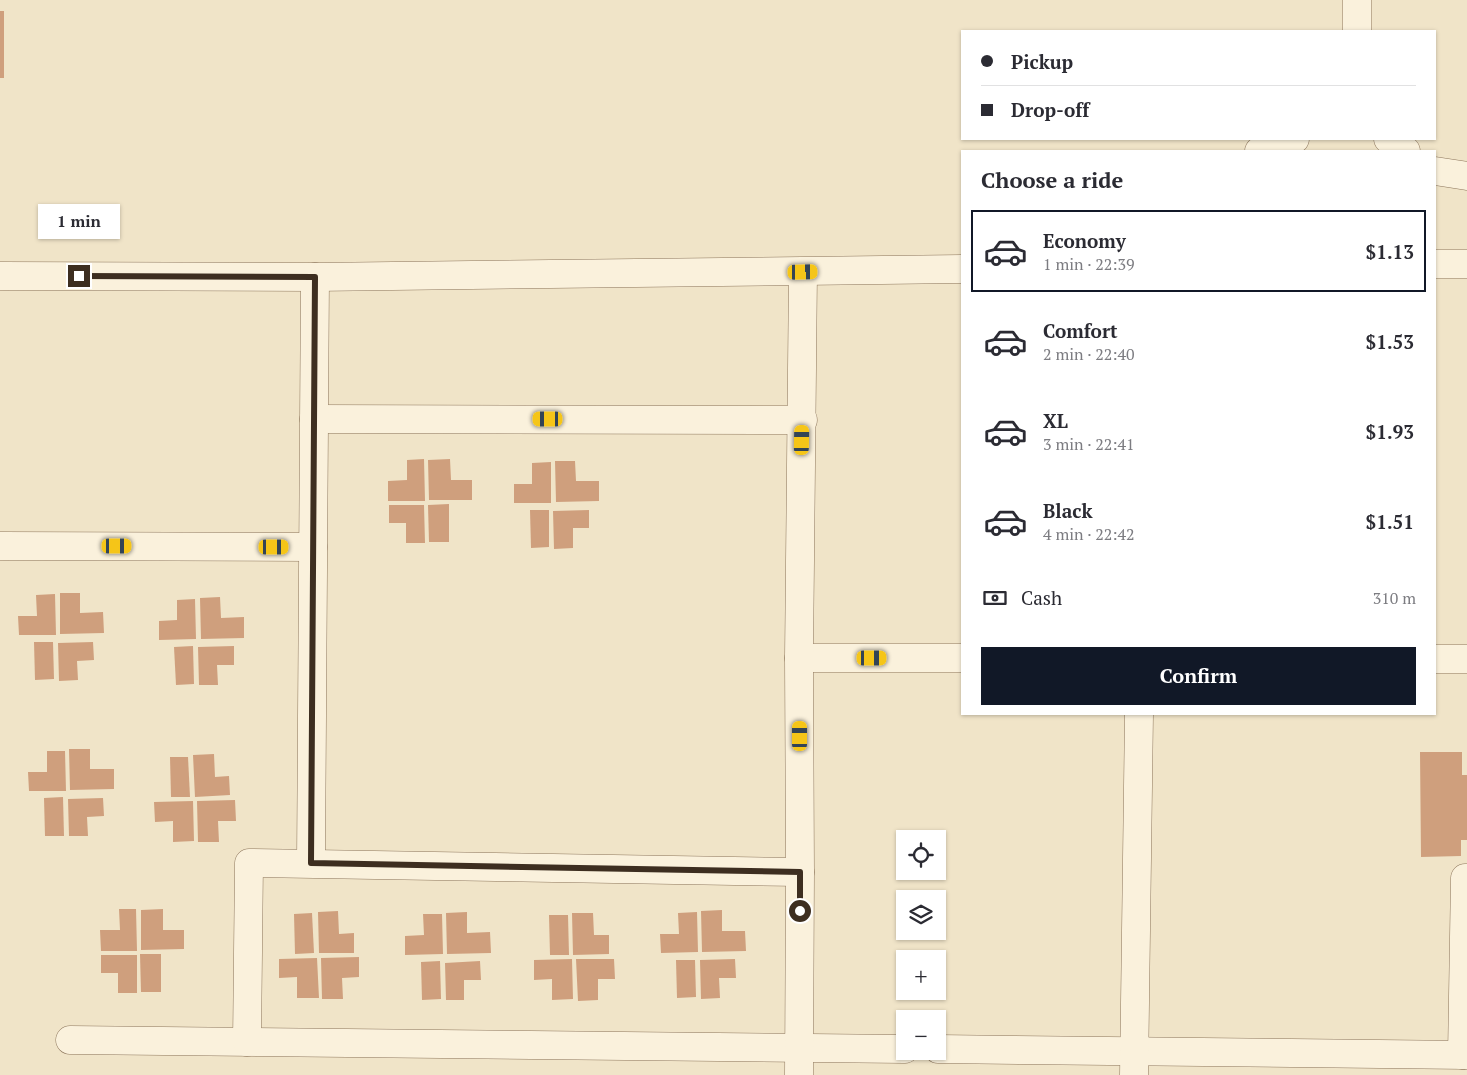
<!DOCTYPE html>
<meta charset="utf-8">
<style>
:root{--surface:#fff;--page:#f7f7f7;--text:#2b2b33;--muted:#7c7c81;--line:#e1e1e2;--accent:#111827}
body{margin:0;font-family:"PT Serif",serif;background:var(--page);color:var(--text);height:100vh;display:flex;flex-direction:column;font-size:19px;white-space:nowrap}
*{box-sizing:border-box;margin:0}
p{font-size:16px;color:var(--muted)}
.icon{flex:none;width:28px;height:28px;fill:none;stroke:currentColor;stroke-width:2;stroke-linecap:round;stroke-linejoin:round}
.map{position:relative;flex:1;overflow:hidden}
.details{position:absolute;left:961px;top:150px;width:475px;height:565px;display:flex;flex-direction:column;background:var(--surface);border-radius:0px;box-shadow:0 1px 4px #0004}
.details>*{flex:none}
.top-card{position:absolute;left:961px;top:30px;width:475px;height:110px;border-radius:0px;box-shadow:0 1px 4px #0004;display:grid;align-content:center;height:110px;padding:0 20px;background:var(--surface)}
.tools{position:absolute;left:896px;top:830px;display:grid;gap:10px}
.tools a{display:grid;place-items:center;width:50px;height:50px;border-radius:0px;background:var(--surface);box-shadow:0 1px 4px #0004;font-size:25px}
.end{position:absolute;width:22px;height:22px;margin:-11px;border:6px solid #3d2e20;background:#fff;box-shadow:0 0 0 2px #fff}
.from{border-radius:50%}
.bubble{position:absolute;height:35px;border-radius:0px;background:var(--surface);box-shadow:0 1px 4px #0004;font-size:16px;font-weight:800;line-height:35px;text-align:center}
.car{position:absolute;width:15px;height:30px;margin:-15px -8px;border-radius:6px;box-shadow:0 0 4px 1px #0007;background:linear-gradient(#f5c518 24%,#345 0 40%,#f5c518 0 76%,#345 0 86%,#f5c518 0)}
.top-card b{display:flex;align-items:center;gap:18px;height:48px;font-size:19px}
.top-card b+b{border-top:1px solid var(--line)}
.top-card i{width:12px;height:12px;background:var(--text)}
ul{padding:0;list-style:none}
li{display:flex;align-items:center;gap:15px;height:82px;margin:0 10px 8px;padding:0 10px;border:2px solid transparent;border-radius:0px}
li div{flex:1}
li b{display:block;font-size:19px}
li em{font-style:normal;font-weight:800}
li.selected{border-color:var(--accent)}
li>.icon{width:45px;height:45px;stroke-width:1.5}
h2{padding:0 20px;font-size:22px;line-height:60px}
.pay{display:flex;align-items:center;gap:12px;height:55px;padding:0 20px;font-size:19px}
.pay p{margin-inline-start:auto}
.primary-button{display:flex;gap:10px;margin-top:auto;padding:10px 20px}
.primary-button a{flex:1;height:58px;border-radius:0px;background:var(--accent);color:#fff;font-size:20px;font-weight:800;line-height:58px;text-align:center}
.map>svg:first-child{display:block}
.building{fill:#cf9f7d}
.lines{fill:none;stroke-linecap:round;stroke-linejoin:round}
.minor-casing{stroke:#8d765c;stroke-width:29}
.minor{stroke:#faf1dc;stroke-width:28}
.route{stroke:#3d2e20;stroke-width:6}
</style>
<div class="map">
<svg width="1467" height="1075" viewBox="0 0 1467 1075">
<rect width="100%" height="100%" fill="#f0e4c8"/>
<g class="building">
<rect x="0" y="11" width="4" height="67"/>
<path d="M424,459L425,501H388V481L407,480V460Z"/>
<path d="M450,459L451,480H472V500H429L428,460Z"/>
<path d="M555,461H575L576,481H599V501L556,502Z"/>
<path d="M551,462V503H514V484H532V463Z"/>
<path d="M449,504V542H429L428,505Z"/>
<path d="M389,505H424L425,543H406V523H389Z"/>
<path d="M530,510H549V547L531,548Z"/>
<path d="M589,510V528H573V548L554,549L553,511Z"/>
<path d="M60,593H80V613L103,612L104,633L60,634Z"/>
<path d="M55,594L56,635H19L18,616H37L36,595Z"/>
<path d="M220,597L221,618L244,617V638L201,639L200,598Z"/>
<path d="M195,599L196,639L159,640V621L177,620V600Z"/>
<path d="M34,642H53L54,679L35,680Z"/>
<path d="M93,642L94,660L77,661L78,680L59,681L58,643Z"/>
<path d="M193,646L194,684L176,685L174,647Z"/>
<path d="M234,646V665H217L218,685H199L198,647Z"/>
<path d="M69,749H90V769H114V789L70,790Z"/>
<path d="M47,751H65L66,791H29L28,772H47Z"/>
<path d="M1420,752H1462V775H1467V840H1461V856L1421,857Z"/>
<path d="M214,754L215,777L229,776L230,795L195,797L193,755Z"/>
<path d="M170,757H188L190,797H171Z"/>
<path d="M63,797L64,836H45L44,798Z"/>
<path d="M103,798L104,816L87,817L88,836H69L68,799Z"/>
<path d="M235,800L236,821H218L219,842H198L197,801Z"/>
<path d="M193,801L194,841L173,842V821L155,822L154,802Z"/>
<path d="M119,909H136L137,951H101L100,930H120Z"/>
<path d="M163,909V930H184V949L141,950V910Z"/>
<path d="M722,910V931H745L746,951L702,952L701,911Z"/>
<path d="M338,911L339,934L354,933V953H319L318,912Z"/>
<path d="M467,912V933L490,932L491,953L447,954L446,913Z"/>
<path d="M697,912L698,952L661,953L660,934H679L678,913Z"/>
<path d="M312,913L314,953L295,954L294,914Z"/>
<path d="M572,913H593L594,935H609V954L573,955Z"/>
<path d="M423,914H442L443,954L405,955V936L424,935Z"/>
<path d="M549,915H568L569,955H550Z"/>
<path d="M140,954H161V992H141Z"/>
<path d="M101,955H137V993H118V973H101Z"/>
<path d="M359,957V977L342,978L343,999H322L321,958Z"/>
<path d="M317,958L319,998H297V977L279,978V959Z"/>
<path d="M572,959L573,999L552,1000V979L534,980V960Z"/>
<path d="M576,959H614L615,979H598V1000L578,1001Z"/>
<path d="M735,959L736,978H719L720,998L701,999L700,960Z"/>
<path d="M676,960H695L696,997L677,998Z"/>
<path d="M440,961L441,999L422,1000L421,962Z"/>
<path d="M480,961L481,980H464V1000H446L445,963Z"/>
</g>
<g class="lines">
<defs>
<g id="minor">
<path d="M1357,0V31"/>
<path d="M1388,139L1406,151"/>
<path d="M1259,151L1295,139"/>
<path d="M1435,171L1467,176"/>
<path d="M1435,264H1467"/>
<path d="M0,276L315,277L962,269"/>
<path d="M314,419L803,420"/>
<path d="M0,546L313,547"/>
<path d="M799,658H962"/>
<path d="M1435,659H1467"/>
<path d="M311,863L315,277"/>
<path d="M70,1040L905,1049"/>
<path d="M247,1042L249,863L800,872"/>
<path d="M938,1049L1467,1055"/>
<path d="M1462,1055L1465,878H1467"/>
<path d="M799,1075L800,872L799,658L803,272"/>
<path d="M1134,1075L1139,714"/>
</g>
</defs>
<use href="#minor" class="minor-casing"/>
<use href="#minor" class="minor"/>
</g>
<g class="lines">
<path class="route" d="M79,276L315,277L311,863L800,872V911"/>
</g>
</svg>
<div class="tools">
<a><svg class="icon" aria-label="locate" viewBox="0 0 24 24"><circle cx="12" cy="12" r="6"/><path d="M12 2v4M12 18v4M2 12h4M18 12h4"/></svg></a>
<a><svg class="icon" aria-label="layers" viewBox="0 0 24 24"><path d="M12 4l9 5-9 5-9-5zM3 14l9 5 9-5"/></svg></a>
<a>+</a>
<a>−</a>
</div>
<i class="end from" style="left:800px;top:911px"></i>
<i class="end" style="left:79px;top:276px"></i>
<div class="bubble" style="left:38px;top:204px;width:82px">1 min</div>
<i class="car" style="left:803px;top:272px;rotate:89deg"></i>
<i class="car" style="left:548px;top:419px;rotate:270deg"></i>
<i class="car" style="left:802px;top:440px;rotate:1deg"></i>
<i class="car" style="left:117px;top:546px;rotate:90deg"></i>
<i class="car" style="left:274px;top:547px;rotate:90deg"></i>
<i class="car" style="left:872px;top:658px;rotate:90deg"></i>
<i class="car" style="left:800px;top:736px;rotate:0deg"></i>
<div class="top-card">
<b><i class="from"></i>Pickup</b>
<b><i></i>Drop-off</b>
</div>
<section class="details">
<h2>Choose a ride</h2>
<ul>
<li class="selected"><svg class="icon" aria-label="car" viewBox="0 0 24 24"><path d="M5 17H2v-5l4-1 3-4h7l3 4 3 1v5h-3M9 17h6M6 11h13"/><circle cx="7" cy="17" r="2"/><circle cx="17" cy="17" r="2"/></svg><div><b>Economy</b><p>1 min · 22:39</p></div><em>$1.13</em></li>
<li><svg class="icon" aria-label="car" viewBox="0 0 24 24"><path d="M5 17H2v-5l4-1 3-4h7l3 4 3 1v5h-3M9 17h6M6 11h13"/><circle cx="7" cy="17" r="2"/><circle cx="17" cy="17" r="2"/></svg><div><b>Comfort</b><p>2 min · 22:40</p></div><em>$1.53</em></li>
<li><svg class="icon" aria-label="car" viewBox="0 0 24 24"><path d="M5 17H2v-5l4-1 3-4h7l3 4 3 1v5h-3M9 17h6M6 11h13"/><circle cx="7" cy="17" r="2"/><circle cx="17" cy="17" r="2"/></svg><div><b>XL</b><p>3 min · 22:41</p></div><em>$1.93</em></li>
<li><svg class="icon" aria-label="car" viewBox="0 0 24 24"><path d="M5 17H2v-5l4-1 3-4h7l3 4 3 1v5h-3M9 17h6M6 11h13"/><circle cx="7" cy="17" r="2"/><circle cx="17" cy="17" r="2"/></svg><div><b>Black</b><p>4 min · 22:42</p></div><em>$1.51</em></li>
</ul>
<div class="pay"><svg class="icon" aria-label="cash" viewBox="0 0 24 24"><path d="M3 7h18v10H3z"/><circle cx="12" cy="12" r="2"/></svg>Cash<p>310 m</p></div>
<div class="primary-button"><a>Confirm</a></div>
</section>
</div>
